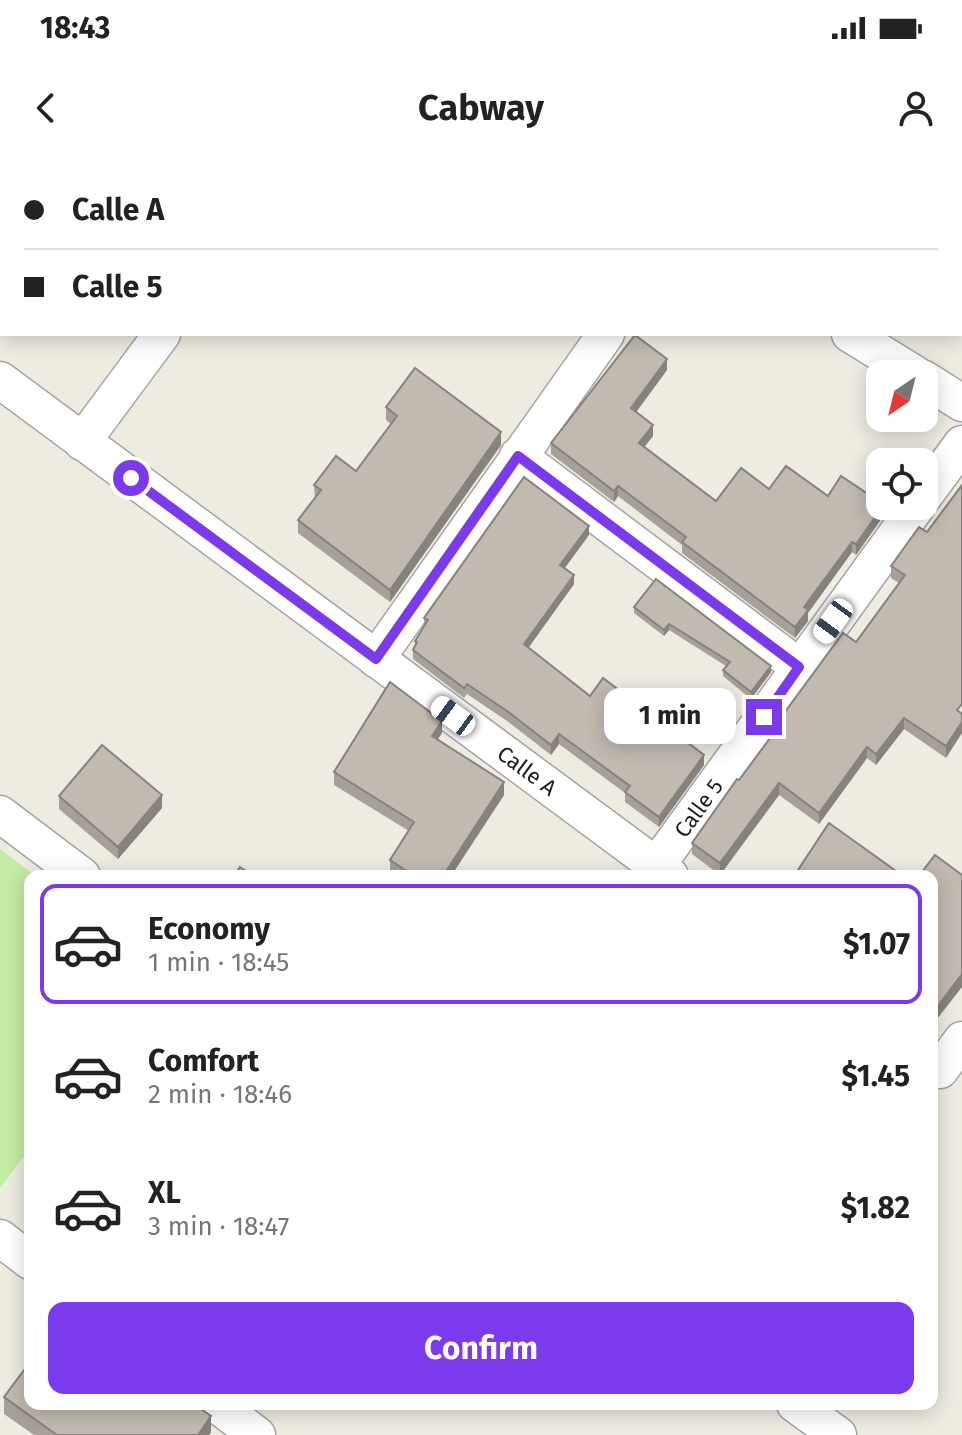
<!DOCTYPE html>
<meta charset="utf-8">
<style>
:root{--surface:#fff;--page:#f6f6f6;--text:#222;--muted:#767676;--line:#e0e0e0;--accent:#7c3aed}
body{margin:0;font-family:"Fira Sans",sans-serif;background:var(--page);color:var(--text);height:100vh;display:flex;flex-direction:column;font-size:30px;white-space:nowrap}
*{box-sizing:border-box;margin:0}
p{font-size:26px;color:var(--muted)}
.icon{flex:none;width:44px;height:44px;fill:none;stroke:currentColor;stroke-width:2;stroke-linecap:round;stroke-linejoin:round}
.map{position:relative;flex:1;overflow:hidden}
.side{position:absolute;left:24px;top:710px;width:914px;height:540px;display:flex;flex-direction:column;background:var(--surface);border-radius:16px;box-shadow:0 4px 20px #0003}
.side>*{flex:none}
.banner{position:absolute;left:0px;top:0px;width:962px;height:176px;box-shadow:0 4px 20px #0003;display:grid;align-content:center;height:176px;padding:0 24px;background:var(--surface)}
.needle{width:52px;rotate:215deg}
.fabs{position:absolute;left:866px;top:200px;display:grid;gap:16px}
.fabs a{display:grid;place-items:center;width:72px;height:72px;border-radius:16px;background:var(--surface);box-shadow:0 4px 20px #0003;font-size:40px}
.end{position:absolute;width:36px;height:36px;margin:-18px;border:10px solid #7c3aed;background:#fff;box-shadow:0 0 0 4px #fff}
.from{border-radius:50%}
.bubble{position:absolute;height:56px;border-radius:16px;background:var(--surface);box-shadow:0 4px 20px #0003;font-size:26px;font-weight:700;line-height:56px;text-align:center}
.car{position:absolute;width:24px;height:48px;margin:-24px -12px;border-radius:10px;box-shadow:0 0 6px 2px #0007;background:linear-gradient(#fff 24%,#345 0 40%,#fff 0 76%,#345 0 86%,#fff 0)}
.banner b{display:flex;align-items:center;gap:28px;height:76px;font-size:30px}
.banner b+b{border-top:2px solid var(--line)}
.banner i{width:20px;height:20px;background:var(--text)}
ul{padding:14px 0 0;list-style:none}
li{display:flex;align-items:center;gap:24px;height:120px;margin:0 16px 12px;padding:0 8px;border:4px solid transparent;border-radius:16px}
li div{flex:1}
li b{display:block;font-size:30px}
li em{font-style:normal;font-weight:700}
li.current{border-color:var(--accent)}
li>.icon{width:72px;height:72px;stroke-width:1.5}
.cta{display:flex;gap:16px;margin-top:auto;padding:16px 24px}
.cta a{flex:1;height:92px;border-radius:16px;background:var(--accent);color:#fff;font-size:32px;font-weight:700;line-height:92px;text-align:center}
.status{display:flex;justify-content:space-between;align-items:center;height:56px;padding:0 40px;background:var(--surface);direction:ltr}
.status svg{height:22px;fill:currentColor}
header{display:flex;justify-content:space-between;align-items:center;height:104px;padding:0 24px;background:var(--surface);font-size:36px;font-weight:700}
.map>svg:first-child{display:block}
.grass{fill:#c2eca4}
.lines{fill:none;stroke-linecap:round;stroke-linejoin:round}
.minor-casing{stroke:#a3a3a3;stroke-width:39}
.minor{stroke:#fff;stroke-width:36}
.wall{fill:#a7a098}
.shaded-wall{fill:#88827c}
.building{fill:#c2bab1;stroke:#88827c;stroke-width:2}
.route{stroke:#7c3aed;stroke-width:10}
.labels{text-anchor:middle;dominant-baseline:central;stroke-width:6;stroke-linejoin:round;paint-order:stroke}
.street-label{font-size:22px;fill:#1c1c1c;stroke:#fff}
</style>
<div class="status"><b>18:43</b><svg viewBox="0 0 49 12"><path d="M0 12V9h3v3zM5 12V6h3v6zM10 12V3h3v9zM15 12V0h3v12zM26 1h20v11H26zM47 4h2v5h-2z"/></svg></div>
<header><svg class="icon" aria-label="back" viewBox="0 0 24 24"><path d="M15 5l-7 7 7 7"/></svg>Cabway<svg class="icon" aria-label="person" viewBox="0 0 24 24"><circle cx="12" cy="8" r="4"/><path d="M4 21q1-7 8-7t8 7"/></svg></header>
<div class="map">
<svg width="962" height="1275" viewBox="0 0 962 1275">
<rect width="100%" height="100%" fill="#eeebe1"/>
<path class="grass" d="M0,689L36,716H30V988L0,1028Z"/>
<g class="lines">
<defs>
<g id="minor">
<path d="M575,0L578,2"/>
<path d="M284,2L285,0"/>
<path d="M891,2L893,0"/>
<path d="M850,174L915,214"/>
<path d="M924,219L962,243"/>
<path id="s1" d="M0,220L670,716"/>
<path d="M82,282L162,174"/>
<path d="M518,296L799,507"/>
<path d="M924,336L962,284"/>
<path d="M376,499L606,174"/>
<path d="M0,654L82,716"/>
<path id="s2" d="M649,716L917,346"/>
<path d="M940,910L962,880"/>
<path d="M0,1078L30,1101"/>
<path d="M216,1244L257,1275"/>
<path d="M795,1244L838,1275"/>
</g>
</defs>
<use href="#minor" class="minor-casing"/>
<use href="#minor" class="minor"/>
</g>
<g class="wall">
<path d="M207,0H263L262,2H210Z"/>
<path d="M427,0H550L552,2H427Z"/>
<path d="M649,0H860L859,2H652Z"/>
<path d="M667,210L636,252L653,276L644,287L716,341L769,329L828,336L884,346V355L856,395L852,392L808,453V461L795,478L682,393V385L618,336L614,342L551,294V283Z"/>
<path d="M386,247L501,285L390,442L298,373V360L315,338L314,325L356,311L391,264L386,260Z"/>
<path d="M962,325L946,598L904,569L876,605L867,598L819,664L779,635L720,715L692,694V683L779,566V560L856,482L899,423L891,418V406L927,372Z"/>
<path d="M589,375L565,408L574,424L528,488L590,536L704,605L659,667L625,642V633L559,584L551,595L507,561L467,534L464,538L413,499V490L415,486V481L424,466V458Z"/>
<path d="M634,447L771,512L751,539L723,516V510L726,506L669,470L664,476L634,453Z"/>
<path d="M442,573L438,579L504,635L451,716H394L390,713V700L409,671L334,625V612Z"/>
<path d="M59,636L162,648L118,699L59,649Z"/>
<path d="M962,715L937,859L932,855V716Z"/>
<path d="M30,1033V1059L26,1056V1039Z"/>
<path d="M4,1237L211,1272L209,1275H34L4,1254Z"/>
</g>
<g class="shaded-wall">
<path d="M667,199V210L631,259V248Z"/>
<path d="M653,265V276L639,294V283Z"/>
<path d="M501,272V285L390,442V430Z"/>
<path d="M618,326V336L614,342V331Z"/>
<path d="M883,346H884V355L856,395V384Z"/>
<path d="M589,366V375L560,414V405Z"/>
<path d="M852,382V392L808,453V461L795,478V467L804,447Z"/>
<path d="M574,415V424L524,494V484Z"/>
<path d="M669,464V470L664,476V470Z"/>
<path d="M771,506V512L751,539V532Z"/>
<path d="M904,558V569L876,605V594Z"/>
<path d="M442,561V573L432,588V576Z"/>
<path d="M962,562V573L946,598V586Z"/>
<path d="M559,574V584L551,595V585Z"/>
<path d="M867,587V598L819,664V653Z"/>
<path d="M704,595V605L659,667V657Z"/>
<path d="M504,622V635L451,716H443Z"/>
<path d="M779,623V635L720,715V703Z"/>
<path d="M162,635V648L118,699V687Z"/>
<path d="M962,814V827L937,859V847Z"/>
<path d="M211,1256V1272L209,1275H198Z"/>
</g>
<g class="building">
<path d="M224,0H254L253,2H227Z"/>
<path d="M438,0H550L552,2H441Z"/>
<path d="M667,0H852L850,2H670Z"/>
<path d="M962,3V89L960,92V7Z"/>
<path d="M960,103L962,104V154L960,156Z"/>
<path d="M635,175L667,199L631,248L653,265L639,283L716,341L741,308L769,329L786,306L828,336L841,316L880,342V346H883L856,384L852,382L804,447L808,450L795,467L682,382L686,377L618,326L614,331L551,283Z"/>
<path d="M415,208L501,272L390,430L298,360L321,330L314,325L336,296L356,311L397,256L386,247Z"/>
<path d="M524,317L589,366L560,405L574,415L524,484L590,536L603,518L704,595L659,657L625,632L630,626L559,574L551,585L507,551L467,524L464,528L413,490L417,482L415,481L428,460L424,458Z"/>
<path d="M962,325V544L957,550L962,554V562L946,586L904,558L876,594L867,587L819,653L779,623L720,703L692,683L737,619L739,620L782,562L779,560L843,473L856,482L905,415L891,406L919,367L927,372Z"/>
<path d="M656,419L771,506L751,532L723,510L730,502L669,464L664,470L634,447Z"/>
<path d="M390,522L442,561L432,576L504,622L443,716H414L390,700L414,662L334,612Z"/>
<path d="M102,585L162,635L118,687L59,636Z"/>
<path d="M829,663L903,716H794Z"/>
<path d="M935,695L962,715V814L937,847L932,843V716H919Z"/>
<path d="M240,707L253,716H234Z"/>
<path d="M30,1033V1043L26,1039Z"/>
<path d="M30,1202V1244H194L211,1256L198,1275H57L4,1237Z"/>
</g>
<g class="lines">
<path class="route" d="M131,318L376,499L518,296L799,507L764,557"/>
</g>
<g class="labels">
<g class="street-label">
<text stroke="none"><textPath href="#s1" startOffset="656">Calle A</textPath></text>
<text stroke="none"><textPath href="#s2" startOffset="84">Calle 5</textPath></text>
</g>
</g>
</svg>
<div class="fabs">
<a><svg class="needle" viewBox="-14 -14 28 28"><path d="M0-13l5 13h-10z" fill="#e53935"/><path d="M0 13l5-13h-10z" fill="#767676"/></svg></a>
<a><svg class="icon" aria-label="locate" viewBox="0 0 24 24"><circle cx="12" cy="12" r="6"/><path d="M12 2v4M12 18v4M2 12h4M18 12h4"/></svg></a>
</div>
<i class="end from" style="left:131px;top:318px"></i>
<i class="end" style="left:764px;top:557px"></i>
<div class="bubble" style="left:604px;top:528px;width:132px">1 min</div>
<i class="car" style="left:833px;top:461px;rotate:216deg"></i>
<i class="car" style="left:453px;top:556px;rotate:306deg"></i>
<div class="banner">
<b><i class="from"></i>Calle A</b>
<b><i></i>Calle 5</b>
</div>
<section class="side">
<ul>
<li class="current"><svg class="icon" aria-label="car" viewBox="0 0 24 24"><path d="M5 17H2v-5l4-1 3-4h7l3 4 3 1v5h-3M9 17h6M6 11h13"/><circle cx="7" cy="17" r="2"/><circle cx="17" cy="17" r="2"/></svg><div><b>Economy</b><p>1 min · 18:45</p></div><em>$1.07</em></li>
<li><svg class="icon" aria-label="car" viewBox="0 0 24 24"><path d="M5 17H2v-5l4-1 3-4h7l3 4 3 1v5h-3M9 17h6M6 11h13"/><circle cx="7" cy="17" r="2"/><circle cx="17" cy="17" r="2"/></svg><div><b>Comfort</b><p>2 min · 18:46</p></div><em>$1.45</em></li>
<li><svg class="icon" aria-label="car" viewBox="0 0 24 24"><path d="M5 17H2v-5l4-1 3-4h7l3 4 3 1v5h-3M9 17h6M6 11h13"/><circle cx="7" cy="17" r="2"/><circle cx="17" cy="17" r="2"/></svg><div><b>XL</b><p>3 min · 18:47</p></div><em>$1.82</em></li>
</ul>
<div class="cta"><a>Confirm</a></div>
</section>
</div>
